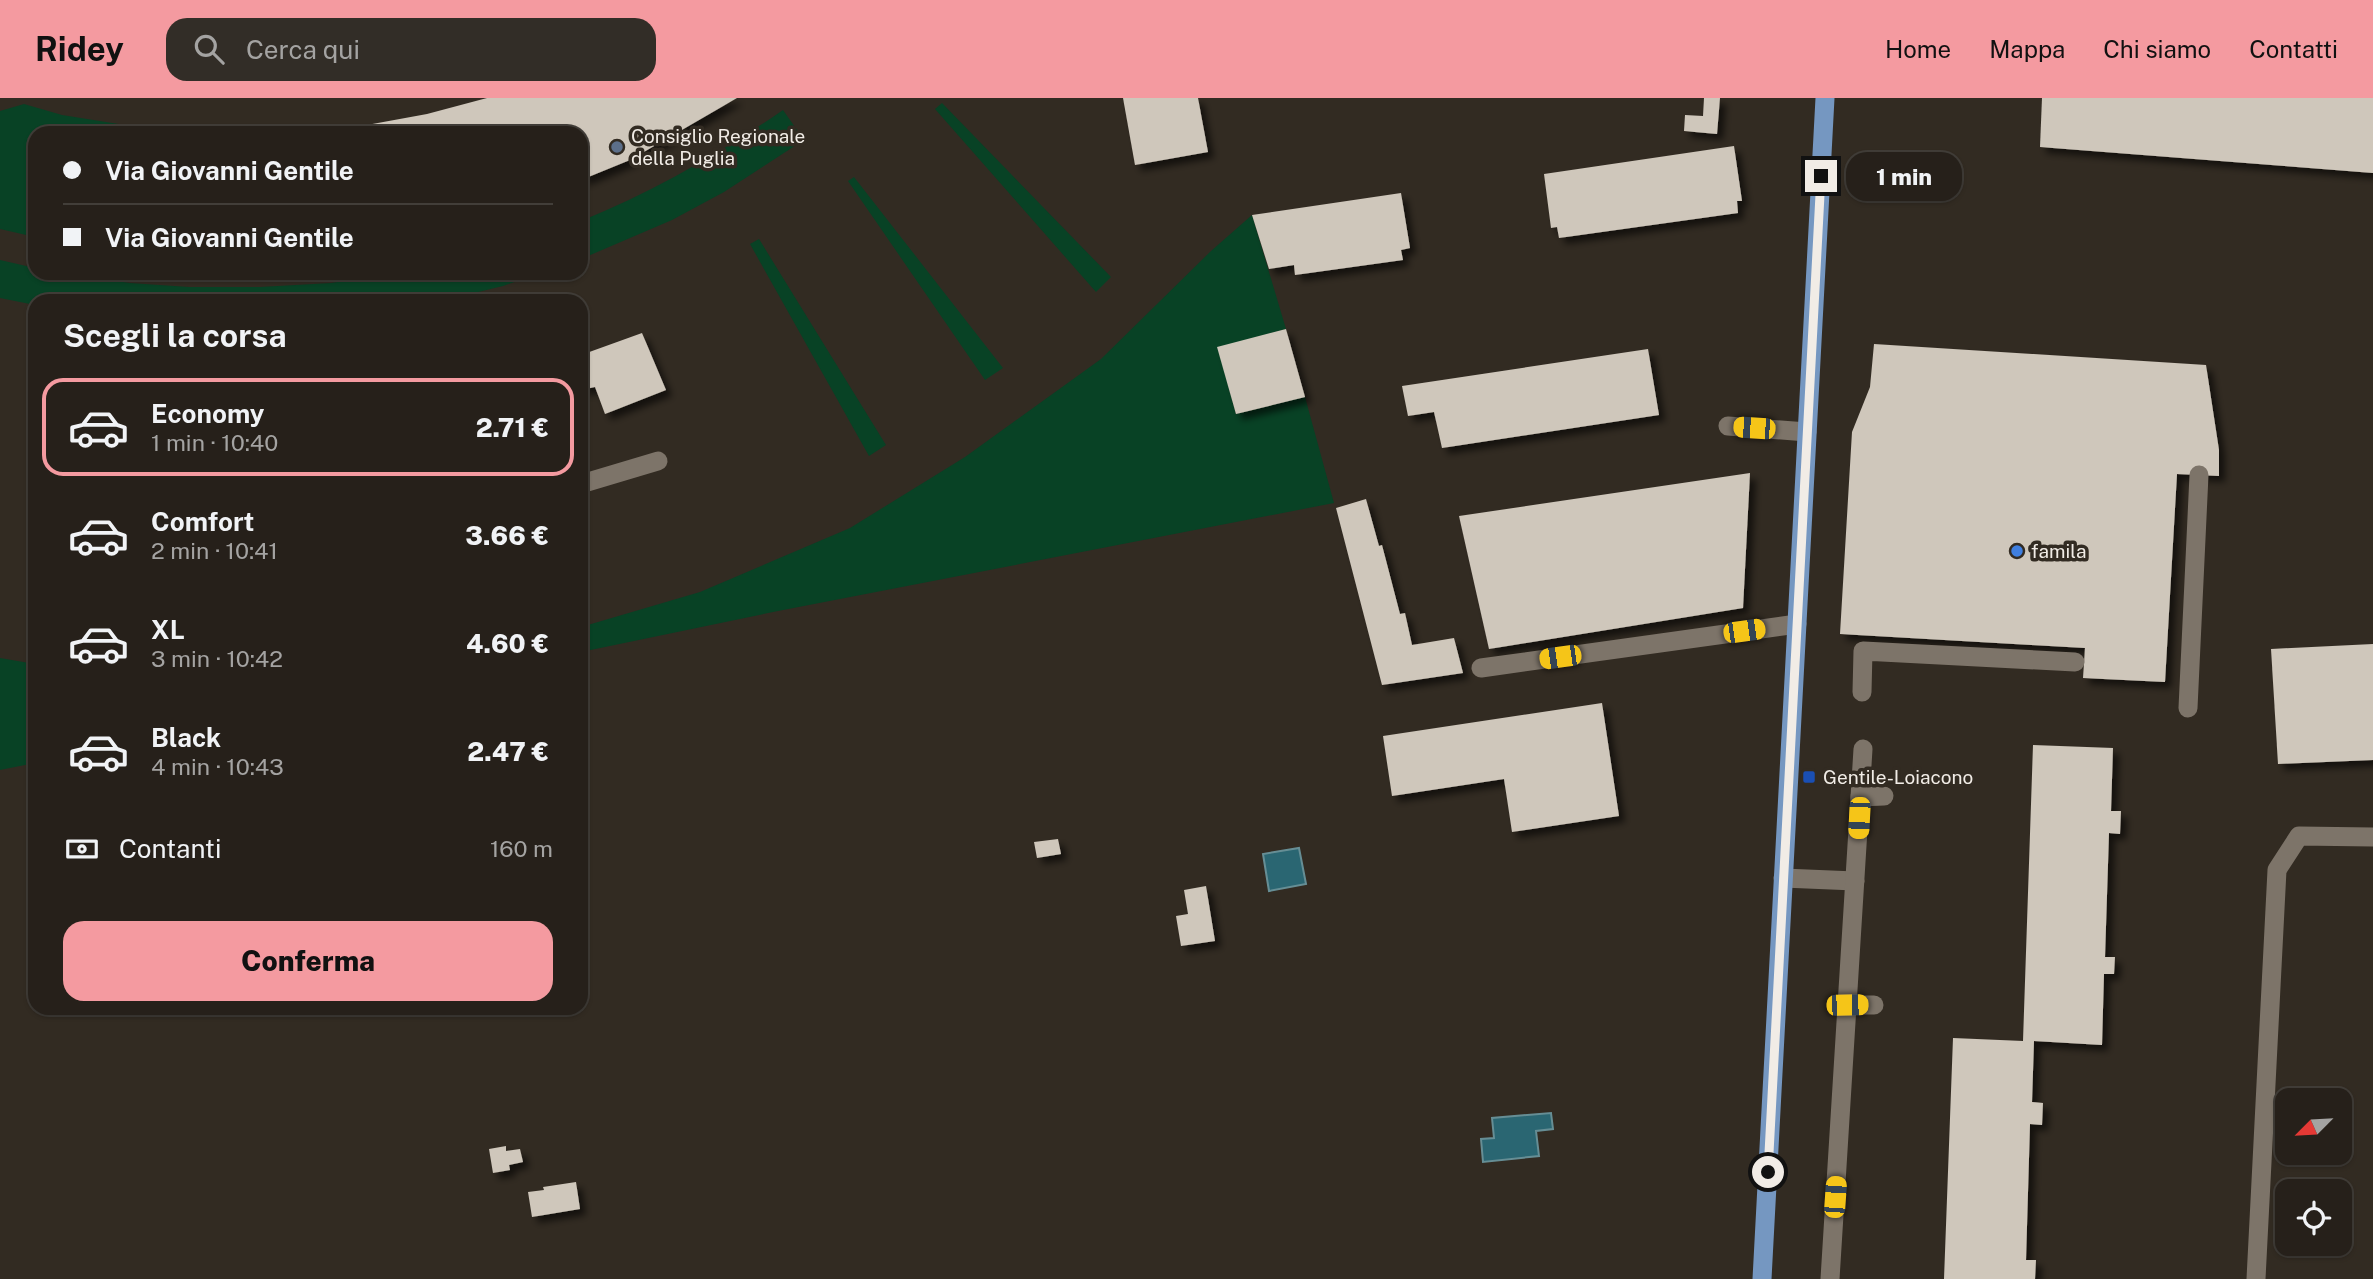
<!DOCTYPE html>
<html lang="it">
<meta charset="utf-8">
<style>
:root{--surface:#26201a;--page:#322d27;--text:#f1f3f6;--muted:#a4a3a2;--line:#423e39;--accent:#f49aa0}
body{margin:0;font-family:"Public Sans",sans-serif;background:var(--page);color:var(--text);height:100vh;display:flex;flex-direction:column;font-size:26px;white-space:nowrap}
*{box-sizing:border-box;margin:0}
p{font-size:23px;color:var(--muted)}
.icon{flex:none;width:38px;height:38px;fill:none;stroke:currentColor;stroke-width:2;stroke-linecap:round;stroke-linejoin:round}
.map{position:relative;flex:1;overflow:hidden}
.sheet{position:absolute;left:28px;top:196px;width:560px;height:721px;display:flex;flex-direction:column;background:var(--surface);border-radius:21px;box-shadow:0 2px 5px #0004,0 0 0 2px var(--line)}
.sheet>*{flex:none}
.top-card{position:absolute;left:28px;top:28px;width:560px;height:154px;border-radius:21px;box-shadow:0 2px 5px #0004,0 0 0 2px var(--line);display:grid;align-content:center;height:154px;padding:0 35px;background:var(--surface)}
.needle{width:46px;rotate:246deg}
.controls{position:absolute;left:2275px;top:990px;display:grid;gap:14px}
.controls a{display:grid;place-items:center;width:77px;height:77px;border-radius:14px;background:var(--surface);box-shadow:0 2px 5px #0004,0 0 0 2px var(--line);font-size:35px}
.end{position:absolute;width:32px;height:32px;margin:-16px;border:9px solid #f1ece6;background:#111;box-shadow:0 0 0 4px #111}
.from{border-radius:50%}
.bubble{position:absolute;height:49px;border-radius:21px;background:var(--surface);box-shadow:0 2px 5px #0004,0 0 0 2px var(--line);font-size:23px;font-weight:800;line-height:49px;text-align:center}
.car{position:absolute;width:21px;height:42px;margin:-21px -10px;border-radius:9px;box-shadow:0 0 5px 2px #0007;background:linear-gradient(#f5c518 24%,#345 0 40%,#f5c518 0 76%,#345 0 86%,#f5c518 0)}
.top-card b{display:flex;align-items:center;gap:24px;height:66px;font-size:26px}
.top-card b+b{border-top:2px solid var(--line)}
.top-card i{width:18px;height:18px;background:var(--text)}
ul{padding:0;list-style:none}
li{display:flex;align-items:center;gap:21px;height:98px;margin:0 14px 10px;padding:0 21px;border:4px solid transparent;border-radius:21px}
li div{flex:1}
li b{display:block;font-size:26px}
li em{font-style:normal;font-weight:800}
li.current{border-color:var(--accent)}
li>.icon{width:63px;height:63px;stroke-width:1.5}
h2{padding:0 35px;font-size:32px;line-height:84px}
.pay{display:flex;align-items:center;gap:18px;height:77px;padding:0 35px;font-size:26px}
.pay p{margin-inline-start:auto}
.action{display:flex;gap:14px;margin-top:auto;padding:14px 35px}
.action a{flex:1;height:80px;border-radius:21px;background:var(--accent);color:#111;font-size:28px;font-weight:800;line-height:80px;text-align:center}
header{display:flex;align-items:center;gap:42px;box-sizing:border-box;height:98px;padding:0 35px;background:var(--accent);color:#111}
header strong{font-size:33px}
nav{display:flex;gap:38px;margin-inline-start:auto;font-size:24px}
.search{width:490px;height:63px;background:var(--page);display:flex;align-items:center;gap:18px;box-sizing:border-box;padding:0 24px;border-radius:21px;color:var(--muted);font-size:26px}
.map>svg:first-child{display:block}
.green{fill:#084225}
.water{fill:#2a6672;stroke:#668e95;stroke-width:2}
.building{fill:#cfc7bb;filter:url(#shadow)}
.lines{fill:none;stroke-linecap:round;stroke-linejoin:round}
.service{stroke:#7d7469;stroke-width:19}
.minor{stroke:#7d7469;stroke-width:19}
.primary{stroke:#7597c1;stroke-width:19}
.route{stroke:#f1ece6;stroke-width:9}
.service-dot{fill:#5c6f8a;stroke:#322b22;stroke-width:2.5}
.shop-dot{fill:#3f7fe0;stroke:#322b22;stroke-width:2.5}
.transit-dot{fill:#1a4fb4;stroke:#322b22;stroke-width:2.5}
.labels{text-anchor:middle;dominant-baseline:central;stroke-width:7;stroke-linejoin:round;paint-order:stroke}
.poi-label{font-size:19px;fill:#f1ece6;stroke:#322b22;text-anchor:start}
</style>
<header>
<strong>Ridey</strong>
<div class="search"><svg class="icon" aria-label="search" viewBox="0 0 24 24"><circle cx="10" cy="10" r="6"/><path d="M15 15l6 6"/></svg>Cerca qui</div>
<nav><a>Home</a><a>Mappa</a><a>Chi siamo</a><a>Contatti</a></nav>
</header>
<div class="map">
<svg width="2373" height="1181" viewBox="0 0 2373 1181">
<defs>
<filter id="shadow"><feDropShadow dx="6" dy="6" stdDeviation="3.5" flood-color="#0009"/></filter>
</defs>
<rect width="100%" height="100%" fill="#322b22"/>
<g class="green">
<path d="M942,5L1111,179L1096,194L935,11Z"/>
<path d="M24,6L62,17L175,35H35V139L0,131V13Z"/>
<path d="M783,12L804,42L724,94L672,122L581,161V123C653,94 719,56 783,12Z"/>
<path d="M854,79L1003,270L985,282L848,83Z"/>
<path d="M1252,117L1286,231L1218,250L1236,316L1305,299L1334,405L778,513L581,554V529L700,494L850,430L965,359L1101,261L1211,153Z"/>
<path d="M759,141L886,347L869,358L750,146Z"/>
<path d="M0,162L35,170V175H58L130,185L189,189H260L331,185L399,175H540L503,188L441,203H35V207L0,200Z"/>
<path d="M0,560L35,566V665L0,672Z"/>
</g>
<g class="water">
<path d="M1299,750L1306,786L1269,793L1263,756Z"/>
<path d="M1551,1015L1553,1031L1536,1033L1539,1058L1483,1064L1481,1041L1494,1040L1492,1020Z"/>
</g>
<g class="building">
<path d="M487,0H737L630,62L581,82V35H270V33L356,29L427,16Z"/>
<path d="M1123,0H1198L1208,54L1135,67Z"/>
<path d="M1704,0H1720L1717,36L1684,33L1685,17L1703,18Z"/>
<path d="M2042,0H2373V75L2040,49Z"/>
<path d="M1734,48L1742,103H1737L1738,115L1559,140L1557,129L1551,130L1544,76Z"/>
<path d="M1401,95L1410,150L1401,152L1403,162L1295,177L1294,167L1269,171L1252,117Z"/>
<path d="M1286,231L1305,299L1236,316L1217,249Z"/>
<path d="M642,235L666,292L605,316L595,289L581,292V257Z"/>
<path d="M1874,246L2206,267L2219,352V378L2177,376L2165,584L2083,580L2085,550L1840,536L1852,334L1870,289Z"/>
<path d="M1648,251L1659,317L1442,350L1434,314L1408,318L1402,288Z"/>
<path d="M1750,375L1743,510L1489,551L1459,418Z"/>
<path d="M1366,401L1379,448L1382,447L1400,516L1405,515L1412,547L1454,540L1463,575L1382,587L1336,410Z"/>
<path d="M2373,546V662L2278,666L2271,551Z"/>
<path d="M1602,605L1619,718L1512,734L1504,681L1392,698L1383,638Z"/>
<path d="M2033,647L2113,650L2111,713H2121L2120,736L2109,735L2105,859H2115L2114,876H2104L2102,947L2034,943L2032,1004L2043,1005L2042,1027L2030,1026L2026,1162H2036L2035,1181H1944L1953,940L2023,943Z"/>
<path d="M1058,741L1061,756L1037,760L1034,744Z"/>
<path d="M1206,788L1215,843L1181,848L1176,818L1188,816L1184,792Z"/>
<path d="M506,1048V1053L520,1051L523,1064L509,1067L510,1072L493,1075L489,1051Z"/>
<path d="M576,1084L580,1111L532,1119L528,1094L544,1092L543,1089Z"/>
</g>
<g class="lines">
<g class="service">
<path d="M1728,328L1807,334"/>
<path d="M581,386L658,363"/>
<path d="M1481,570L1797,526"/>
<path d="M1862,594L1863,553L2075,564"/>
<path d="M2188,610L2199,377"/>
<path d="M1860,699L1884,698"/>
<path d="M1783,780L1855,783"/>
<path d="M1847,907H1874"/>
<path d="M1830,1181L1863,651"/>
</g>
<path class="minor" d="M2256,1181L2277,772L2299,738L2373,739"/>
<path class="primary" d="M1762,1181L1825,0"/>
</g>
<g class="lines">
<path class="route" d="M1768,1074L1821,78"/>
</g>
<circle class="service-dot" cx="617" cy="49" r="7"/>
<circle class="shop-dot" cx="2017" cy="453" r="7"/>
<rect class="transit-dot" x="1802" y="672" width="14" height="14" rx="3.5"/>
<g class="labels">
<g class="poi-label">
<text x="631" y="38">Consiglio Regionale<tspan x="631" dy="22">della Puglia</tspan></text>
<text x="2031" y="453">famila</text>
<text x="1823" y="679">Gentile-Loiacono</text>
</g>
</g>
</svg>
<div class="controls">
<a><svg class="needle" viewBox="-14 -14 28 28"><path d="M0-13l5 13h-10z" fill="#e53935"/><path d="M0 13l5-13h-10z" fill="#a4a3a2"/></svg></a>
<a><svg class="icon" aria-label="locate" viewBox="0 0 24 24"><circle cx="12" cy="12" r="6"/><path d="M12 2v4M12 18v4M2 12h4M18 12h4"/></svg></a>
</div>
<i class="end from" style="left:1768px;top:1074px"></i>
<i class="end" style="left:1821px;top:78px"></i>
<div class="bubble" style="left:1846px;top:54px;width:116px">1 min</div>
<i class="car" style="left:1754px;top:330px;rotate:274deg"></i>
<i class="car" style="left:1744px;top:533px;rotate:82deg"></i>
<i class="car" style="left:1560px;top:559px;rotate:262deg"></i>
<i class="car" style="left:1859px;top:720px;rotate:183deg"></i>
<i class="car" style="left:1847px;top:907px;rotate:89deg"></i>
<i class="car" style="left:1835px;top:1099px;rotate:4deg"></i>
<div class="top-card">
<b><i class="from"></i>Via Giovanni Gentile</b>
<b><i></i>Via Giovanni Gentile</b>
</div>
<section class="sheet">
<h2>Scegli la corsa</h2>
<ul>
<li class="current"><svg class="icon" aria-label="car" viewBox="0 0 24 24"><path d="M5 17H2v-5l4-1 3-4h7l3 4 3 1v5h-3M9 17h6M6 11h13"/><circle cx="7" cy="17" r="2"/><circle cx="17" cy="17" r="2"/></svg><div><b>Economy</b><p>1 min · 10:40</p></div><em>2.71 €</em></li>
<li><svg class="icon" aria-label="car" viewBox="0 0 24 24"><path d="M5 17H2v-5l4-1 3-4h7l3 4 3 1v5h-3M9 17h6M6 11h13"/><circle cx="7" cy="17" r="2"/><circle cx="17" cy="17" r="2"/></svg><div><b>Comfort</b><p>2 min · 10:41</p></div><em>3.66 €</em></li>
<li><svg class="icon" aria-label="car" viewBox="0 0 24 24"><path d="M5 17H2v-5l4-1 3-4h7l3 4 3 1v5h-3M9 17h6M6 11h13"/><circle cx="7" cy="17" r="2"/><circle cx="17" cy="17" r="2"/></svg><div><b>XL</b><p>3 min · 10:42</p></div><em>4.60 €</em></li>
<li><svg class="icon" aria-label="car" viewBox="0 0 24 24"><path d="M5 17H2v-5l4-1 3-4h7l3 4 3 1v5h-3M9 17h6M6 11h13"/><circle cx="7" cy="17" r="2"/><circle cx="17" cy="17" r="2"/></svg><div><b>Black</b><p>4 min · 10:43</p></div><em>2.47 €</em></li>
</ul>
<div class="pay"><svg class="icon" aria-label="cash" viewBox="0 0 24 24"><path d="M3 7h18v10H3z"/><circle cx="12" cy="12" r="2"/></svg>Contanti<p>160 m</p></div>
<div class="action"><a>Conferma</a></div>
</section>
</div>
